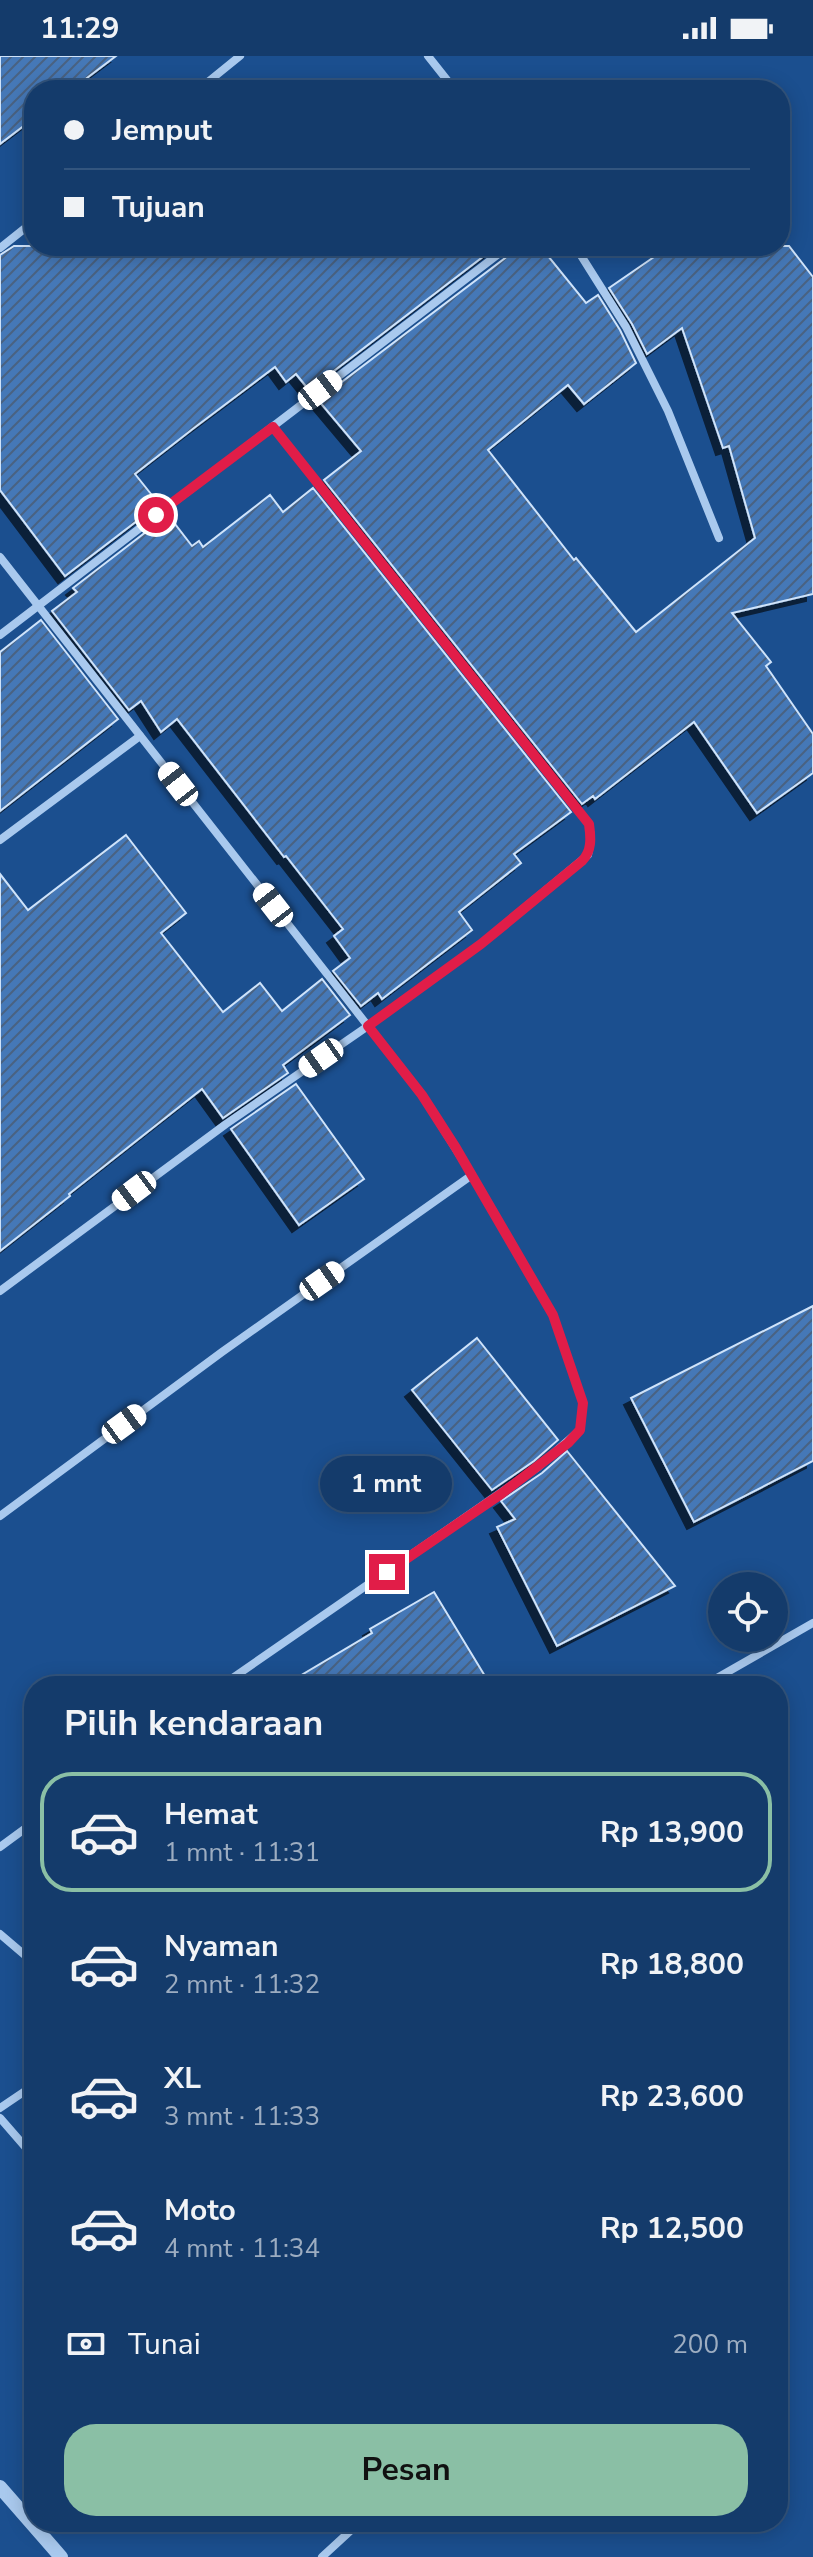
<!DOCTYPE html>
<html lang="id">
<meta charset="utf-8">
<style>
:root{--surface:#143b6b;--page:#1d4271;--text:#f1f3f6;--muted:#9dadc1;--line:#33557e;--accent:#8abfa5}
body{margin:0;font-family:"Nunito Sans",sans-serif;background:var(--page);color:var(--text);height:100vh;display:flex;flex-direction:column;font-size:30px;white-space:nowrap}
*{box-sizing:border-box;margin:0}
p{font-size:26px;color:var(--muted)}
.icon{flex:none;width:44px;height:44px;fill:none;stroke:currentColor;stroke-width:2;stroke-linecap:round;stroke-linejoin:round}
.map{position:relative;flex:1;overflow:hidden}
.details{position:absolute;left:24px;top:1620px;width:764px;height:856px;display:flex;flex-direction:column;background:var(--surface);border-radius:32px;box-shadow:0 4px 20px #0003,0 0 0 2px var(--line)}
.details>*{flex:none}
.guide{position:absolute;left:24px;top:24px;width:766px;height:176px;border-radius:32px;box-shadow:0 4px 20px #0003,0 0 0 2px var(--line);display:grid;align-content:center;height:176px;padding:0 40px;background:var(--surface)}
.controls{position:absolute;left:708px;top:1516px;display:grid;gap:16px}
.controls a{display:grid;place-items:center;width:80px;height:80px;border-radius:50%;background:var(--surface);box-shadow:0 4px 20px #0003,0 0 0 2px var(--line);font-size:40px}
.end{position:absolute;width:36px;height:36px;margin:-18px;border:10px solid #e11d48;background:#fff;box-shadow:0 0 0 4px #fff}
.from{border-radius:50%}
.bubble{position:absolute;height:56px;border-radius:28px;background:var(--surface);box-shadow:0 4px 20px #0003,0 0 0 2px var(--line);font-size:26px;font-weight:700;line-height:56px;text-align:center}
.car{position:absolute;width:24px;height:48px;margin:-24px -12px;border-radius:10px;box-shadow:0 0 6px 2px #0007;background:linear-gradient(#fff 24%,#345 0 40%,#fff 0 76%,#345 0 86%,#fff 0)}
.guide b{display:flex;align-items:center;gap:28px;height:76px;font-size:30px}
.guide b+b{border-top:2px solid var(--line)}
.guide i{width:20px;height:20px;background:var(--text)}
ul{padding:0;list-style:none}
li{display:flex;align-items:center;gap:24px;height:120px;margin:0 16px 12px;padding:0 24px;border:4px solid transparent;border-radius:32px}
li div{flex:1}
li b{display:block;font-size:30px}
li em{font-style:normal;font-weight:700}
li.active{border-color:var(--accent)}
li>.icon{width:72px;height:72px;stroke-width:1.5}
h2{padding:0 40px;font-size:36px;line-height:96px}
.pay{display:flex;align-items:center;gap:20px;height:88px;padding:0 40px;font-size:30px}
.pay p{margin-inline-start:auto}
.button{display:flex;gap:16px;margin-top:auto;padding:16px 40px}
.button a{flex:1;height:92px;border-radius:32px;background:var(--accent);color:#111;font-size:32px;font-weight:700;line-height:92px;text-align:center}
.status{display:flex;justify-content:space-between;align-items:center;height:56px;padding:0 40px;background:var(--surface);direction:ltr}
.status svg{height:22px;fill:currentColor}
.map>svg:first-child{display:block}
.building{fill:url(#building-hatch);stroke:#cfe3fa;stroke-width:2;filter:url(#shadow)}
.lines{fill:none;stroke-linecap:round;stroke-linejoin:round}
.minor{stroke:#a9c9ee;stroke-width:8}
.tertiary{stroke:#a9c9ee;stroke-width:14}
.route{stroke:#e11d48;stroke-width:10}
</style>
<div class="status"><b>11:29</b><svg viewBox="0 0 49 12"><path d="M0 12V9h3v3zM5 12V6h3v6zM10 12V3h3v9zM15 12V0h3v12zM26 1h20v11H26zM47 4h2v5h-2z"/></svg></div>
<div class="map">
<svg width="813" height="2501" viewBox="0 0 813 2501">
<defs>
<pattern id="building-hatch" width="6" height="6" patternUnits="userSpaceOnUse" patternTransform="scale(2)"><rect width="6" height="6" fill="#4478b7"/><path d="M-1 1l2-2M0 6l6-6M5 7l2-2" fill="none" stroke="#486282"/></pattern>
<filter id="shadow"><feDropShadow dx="-7" dy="7" stdDeviation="0" flood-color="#0009"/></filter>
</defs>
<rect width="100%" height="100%" fill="#1b4f8f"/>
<g class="building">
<path d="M0,0H116L71,34H34V62L0,88Z"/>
<path d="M14,190H497L309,334L296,318L286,326L275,311L194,372L135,418L159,448L65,520L0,434V199Z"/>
<path d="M516,190H540L586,247L598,239L620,274L636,307L584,348L568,329L488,394L574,504L576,502L636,576L755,482L729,390L723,392L682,272L647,298L632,268L609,232L670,190H789L813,221V538L732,557L771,606L766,610L813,678V717L757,757L694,666L595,743L593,740L582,748L324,424L361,395L318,344L513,196Z"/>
<path d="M313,432L571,756L514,798L521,807L459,856L472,874L382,943L378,937L361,950L333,915L350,902L334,880L343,873L286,800L284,801L177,663L161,676L141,645L129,654L52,555L77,536L73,532L168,459L192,490L199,485L203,491L270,439L283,456Z"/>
<path d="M41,564L118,663L0,755V596Z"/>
<path d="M126,779L186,857L161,877L223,956L260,927L282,955L322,923L350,959L283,1009L288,1017L223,1062L202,1033L69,1138L70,1140L0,1195V818L28,854Z"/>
<path d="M296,1028L364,1123L299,1169L231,1073Z"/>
<path d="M813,1250V1405L694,1466L631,1342Z"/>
<path d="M477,1282L558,1384L534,1405L492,1434L412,1334Z"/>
<path d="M567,1395L675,1530L557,1590L497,1471L515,1463L501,1445L542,1417Z"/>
<path d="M434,1536L491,1630H283L372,1577L370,1573Z"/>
</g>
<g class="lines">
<g class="minor">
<path d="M428,0L455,34"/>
<path d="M198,34L240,0"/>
<path d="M575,190L626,271L668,355L719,482"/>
<path d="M0,192L34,165"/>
<path d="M0,501L422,1039L472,1119L553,1259L583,1347L580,1374L538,1411L221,1630"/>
<path d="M0,579L509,190"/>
<path d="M0,784L140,680"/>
<path d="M0,1235L226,1068L368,970L481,888L588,799L591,782L589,768L273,371"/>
<path d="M0,1460L222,1296L472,1119"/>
<path d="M703,1630L813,1567"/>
<path d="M0,1791L34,1766"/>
<path d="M0,1878L34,1907"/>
<path d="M0,2052L34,2029"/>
<path d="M0,2062L34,2101"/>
<path d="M322,2501L360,2466"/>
</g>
<path class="tertiary" d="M0,2431L61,2501"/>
</g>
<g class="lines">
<path class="route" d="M156,459L273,371L589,768C591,782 592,795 582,805L481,888L368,970L422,1039L456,1092L553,1259L583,1347L580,1374L568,1387L501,1438L387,1516"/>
</g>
</svg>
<div class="controls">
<a><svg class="icon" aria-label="locate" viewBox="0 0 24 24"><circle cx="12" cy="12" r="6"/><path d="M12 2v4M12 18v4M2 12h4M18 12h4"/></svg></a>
</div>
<i class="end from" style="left:156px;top:459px"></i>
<i class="end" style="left:387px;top:1516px"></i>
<div class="bubble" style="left:320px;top:1400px;width:132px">1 mnt</div>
<i class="car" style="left:320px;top:334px;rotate:53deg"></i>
<i class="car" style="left:178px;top:728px;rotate:322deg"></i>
<i class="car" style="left:273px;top:849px;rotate:322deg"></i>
<i class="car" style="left:321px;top:1002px;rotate:235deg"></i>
<i class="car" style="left:134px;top:1135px;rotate:233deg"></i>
<i class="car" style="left:322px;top:1225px;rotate:55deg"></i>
<i class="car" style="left:124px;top:1368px;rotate:54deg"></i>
<div class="guide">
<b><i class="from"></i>Jemput</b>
<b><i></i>Tujuan</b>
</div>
<section class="details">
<h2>Pilih kendaraan</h2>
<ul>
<li class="active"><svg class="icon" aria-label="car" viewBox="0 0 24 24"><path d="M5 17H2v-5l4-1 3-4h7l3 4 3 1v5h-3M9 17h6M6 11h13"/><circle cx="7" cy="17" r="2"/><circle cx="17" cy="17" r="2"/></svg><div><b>Hemat</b><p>1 mnt · 11:31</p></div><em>Rp 13,900</em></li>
<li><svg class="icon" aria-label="car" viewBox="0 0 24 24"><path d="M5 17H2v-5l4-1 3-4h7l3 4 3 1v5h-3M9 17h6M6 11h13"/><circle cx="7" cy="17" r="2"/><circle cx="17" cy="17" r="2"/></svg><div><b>Nyaman</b><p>2 mnt · 11:32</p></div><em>Rp 18,800</em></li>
<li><svg class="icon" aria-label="car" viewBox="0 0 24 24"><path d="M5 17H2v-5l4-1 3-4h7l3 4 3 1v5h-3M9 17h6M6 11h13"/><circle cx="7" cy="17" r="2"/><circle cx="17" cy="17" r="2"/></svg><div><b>XL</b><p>3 mnt · 11:33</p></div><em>Rp 23,600</em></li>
<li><svg class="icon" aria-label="car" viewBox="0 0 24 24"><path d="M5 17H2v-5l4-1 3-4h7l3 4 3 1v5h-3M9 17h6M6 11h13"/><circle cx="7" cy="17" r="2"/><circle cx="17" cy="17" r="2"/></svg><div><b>Moto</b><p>4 mnt · 11:34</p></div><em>Rp 12,500</em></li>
</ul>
<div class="pay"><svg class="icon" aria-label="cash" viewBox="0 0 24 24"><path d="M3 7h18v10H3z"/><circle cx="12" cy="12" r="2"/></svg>Tunai<p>200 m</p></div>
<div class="button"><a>Pesan</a></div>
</section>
</div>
